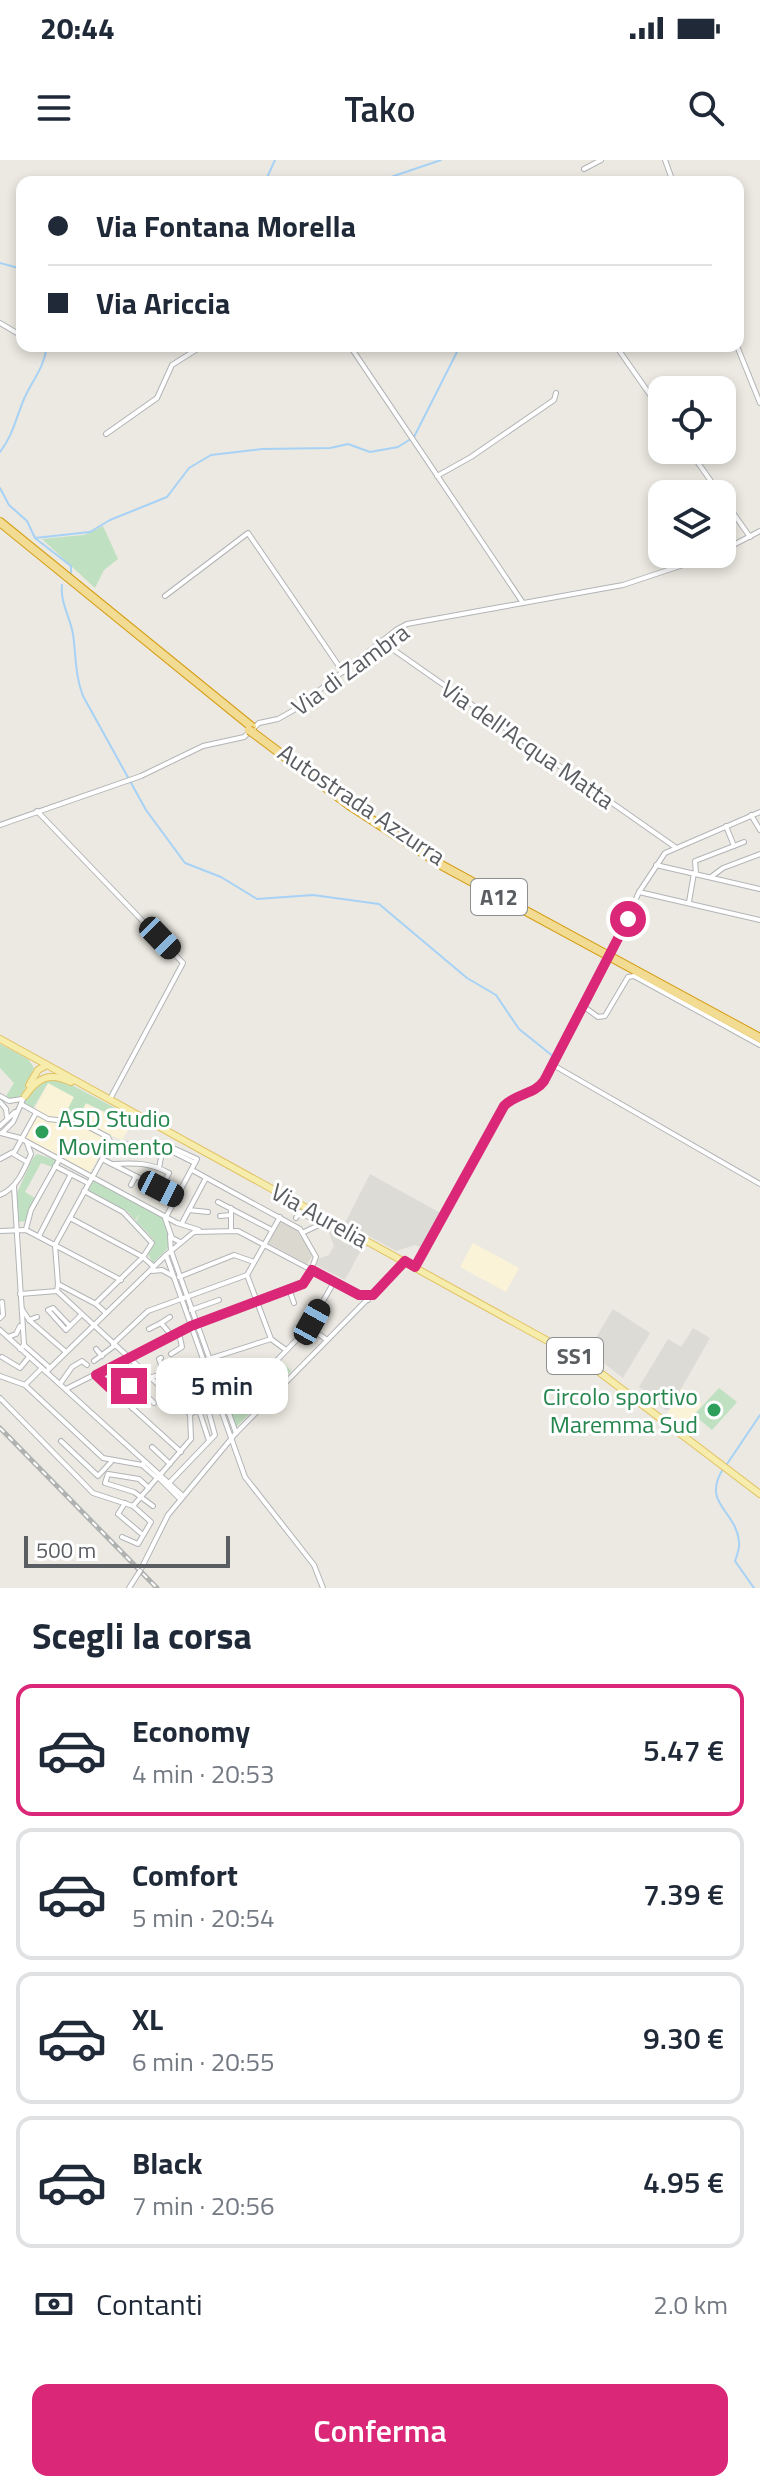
<!DOCTYPE html>
<html lang="it">
<meta charset="utf-8">
<style>
:root{--surface:#fff;--page:#f6f6f7;--text:#1f2937;--muted:#747a83;--line:#e0e1e3;--accent:#db2777}
body{margin:0;font-family:"Titillium Web",sans-serif;background:var(--page);color:var(--text);height:100vh;display:flex;flex-direction:column;font-size:30px;white-space:nowrap}
*{box-sizing:border-box;margin:0}
p{font-size:26px;color:var(--muted)}
.icon{flex:none;width:44px;height:44px;fill:none;stroke:currentColor;stroke-width:2;stroke-linecap:round;stroke-linejoin:round}
.map{position:relative;height:1428px;overflow:hidden}
.panel{display:flex;flex-direction:column;background:var(--surface);flex:1}
.panel>*{flex:none}
.top-card{position:absolute;left:16px;top:16px;width:728px;height:176px;border-radius:16px;box-shadow:0 4px 12px #0003;display:grid;align-content:center;height:176px;padding:0 32px;background:var(--surface)}
.buttons{position:absolute;left:648px;top:216px;display:grid;gap:16px}
.buttons a{display:grid;place-items:center;width:88px;height:88px;border-radius:16px;background:var(--surface);box-shadow:0 4px 12px #0003;font-size:40px}
.scale{position:absolute;left:24px;bottom:20px;width:206px;box-sizing:border-box;padding-left:8px;border:4px solid #5a5d61;border-top:0;font-size:22px;line-height:28px;white-space:nowrap;color:#5a5d61;-webkit-text-stroke:6px #fff;paint-order:stroke}
.end{position:absolute;width:36px;height:36px;margin:-18px;border:10px solid #db2777;background:#fff;box-shadow:0 0 0 4px #fff}
.from{border-radius:50%}
.bubble{position:absolute;height:56px;border-radius:16px;background:var(--surface);box-shadow:0 4px 12px #0003;font-size:26px;font-weight:600;line-height:56px;text-align:center}
.car{position:absolute;width:24px;height:48px;margin:-24px -12px;border-radius:10px;box-shadow:0 0 6px 2px #0007;background:linear-gradient(#222 24%,#8ab4d8 0 40%,#222 0 76%,#8ab4d8 0 86%,#222 0)}
.top-card b{display:flex;align-items:center;gap:28px;height:76px;font-size:30px}
.top-card b+b{border-top:2px solid var(--line)}
.top-card i{width:20px;height:20px;background:var(--text)}
ul{padding:0;list-style:none}
li{display:flex;align-items:center;gap:24px;height:132px;margin:0 16px 12px;padding:0 16px;border:4px solid var(--line);border-radius:16px}
li div{flex:1}
li b{display:block;font-size:30px}
li em{font-style:normal;font-weight:600}
li.active{border-color:var(--accent)}
li>.icon{width:72px;height:72px;stroke-width:1.5}
h2{padding:0 32px;font-size:36px;line-height:96px}
.pay{display:flex;align-items:center;gap:20px;height:88px;padding:0 32px;font-size:30px}
.pay p{margin-inline-start:auto}
.button{display:flex;gap:16px;margin-top:auto;padding:16px 32px}
.button a{flex:1;height:92px;border-radius:16px;background:var(--accent);color:#fff;font-size:32px;font-weight:600;line-height:92px;text-align:center}
.status{display:flex;justify-content:space-between;align-items:center;height:56px;padding:0 40px;background:var(--surface);direction:ltr}
.status svg{height:22px;fill:currentColor}
header{display:flex;justify-content:space-between;align-items:center;height:104px;padding:0 32px;background:var(--surface);font-size:36px;font-weight:600}
.map>svg:first-child{display:block}
.commercial{fill:#faf3d8}
.industrial{fill:#dddbd6}
.education{fill:#dbd8d0}
.green{fill:#c0e1c1}
.lines{fill:none;stroke-linecap:round;stroke-linejoin:round}
.stream{stroke:#a7d2f6;stroke-width:2}
.minor-casing{stroke:#b2b4b8;stroke-width:6}
.major-casing{stroke:#e2c163;stroke-width:8}
.highway-casing{stroke:#d69e17;stroke-width:10}
.minor{stroke:#fff;stroke-width:4}
.major{stroke:#f6ecab;stroke-width:6}
.highway{stroke:#f2db92;stroke-width:8}
.rail-casing{stroke:#b0b1b1;stroke-width:5}
.rail{stroke:#fff;stroke-width:2;stroke-dasharray:6;stroke-linecap:butt}
.minor-bridge-casing{stroke:#b2b4b8;stroke-width:6;stroke-linecap:butt}
.highway-bridge-casing{stroke:#d69e17;stroke-width:10;stroke-linecap:butt}
.minor-bridge{stroke:#fff;stroke-width:4}
.highway-bridge{stroke:#f2db92;stroke-width:8}
.route{stroke:#db2777;stroke-width:10}
.leisure-dot{fill:#2e9e5b;stroke:#fff;stroke-width:3}
.labels{text-anchor:middle;dominant-baseline:central;stroke-width:6;stroke-linejoin:round;paint-order:stroke}
.shield{fill:#fff;stroke:#8c8e90;stroke-width:2}
.shield-label{font-size:22px;font-weight:bold;fill:#5a5d61}
.street-label{font-size:24px;fill:#5a5d61;stroke:#fff}
.leisure-label{font-size:24px;fill:#27864d;stroke:#fff;text-anchor:start}
</style>
<div class="status"><b>20:44</b><svg viewBox="0 0 49 12"><path d="M0 12V9h3v3zM5 12V6h3v6zM10 12V3h3v9zM15 12V0h3v12zM26 1h20v11H26zM47 4h2v5h-2z"/></svg></div>
<header><svg class="icon" aria-label="menu" viewBox="0 0 24 24"><path d="M4 6h16M4 12h16M4 18h16"/></svg>Tako<svg class="icon" aria-label="search" viewBox="0 0 24 24"><circle cx="10" cy="10" r="6"/><path d="M15 15l6 6"/></svg></header>
<div class="map">
<svg width="760" height="1428" viewBox="0 0 760 1428">
<rect width="100%" height="100%" fill="#ebe9e1"/>
<g class="commercial">
<path d="M48,923L74,937L63,958L65,965H75L86,944L131,965L122,980L110,975L90,1013L21,976Z"/>
<path d="M473,1083L519,1108L506,1132L460,1107Z"/>
<path d="M681,1228L702,1244L685,1267L667,1254Z"/>
</g>
<g class="industrial">
<path d="M370,1014L444,1055L425,1089L415,1085L396,1091L345,1063Z"/>
<path d="M325,1063L364,1084L345,1120L316,1105L318,1099L329,1095L334,1086Z"/>
<path d="M613,1149L650,1173L623,1218L600,1200L595,1201L585,1196Z"/>
<path d="M693,1168L710,1178L669,1250H665L650,1239L652,1235L639,1227L668,1179L681,1187Z"/>
</g>
<path class="education" d="M280,1060L295,1068L308,1087L312,1096L307,1104L268,1083Z"/>
<g class="green">
<path d="M103,366L118,399L104,410L95,428L42,379L84,375Z"/>
<path d="M0,884L28,899L34,908L22,935L11,940L5,938L14,923L0,908Z"/>
<path d="M52,917L66,922L136,959L132,965L86,943L74,964L68,966L63,958L74,937L48,923L32,950L24,943L33,927Z"/>
<path d="M37,994L56,1000L52,1007L41,1003L25,1032L35,1038L26,1061L19,1062L17,1033L33,998Z"/>
<path d="M93,1021L163,1057L168,1070L169,1087L153,1103L148,1094L154,1080L136,1061L140,1054L135,1060L126,1050L88,1031Z"/>
<path d="M281,1200L291,1211L236,1267L227,1240L257,1225Z"/>
<path d="M719,1228L737,1242L712,1270L694,1255Z"/>
</g>
<g class="lines">
<g class="stream">
<path d="M265,22L275,0"/>
<path d="M267,22L280,19L388,18L441,0"/>
<path d="M0,103L22,109"/>
<path d="M0,292C13,275 16,258 24,239C33,218 43,211 47,186"/>
<path d="M0,328L9,345L27,361L35,378L71,406V414"/>
<path d="M35,378L90,372L110,360L167,337L189,308L211,295L262,289L330,288L348,284L370,292L398,287L414,277L460,186"/>
<path d="M62,425C60,442 70,457 73,474C76,495 75,516 83,536L146,650L185,703L221,717L257,739L313,735L379,744L467,818L496,835L519,869L554,897"/>
<path d="M727,1304L760,1255"/>
<path d="M723,1309C701,1344 737,1351 739,1382C740,1388 737,1395 735,1401L754,1428"/>
</g>
<defs>
<g id="minor">
<path d="M665,0L673,22"/>
<path d="M584,9L601,0"/>
<path d="M0,163L22,176"/>
<path d="M40,186L42,187"/>
<path d="M350,186L523,443"/>
<path d="M616,186L662,252"/>
<path d="M737,186L760,243"/>
<path d="M106,274L157,238L172,205L202,186"/>
<path d="M689,290L720,334"/>
<path d="M437,316L471,297L554,240L556,233"/>
<path d="M722,337L750,377"/>
<path d="M722,391L760,371"/>
<path d="M165,436L248,373L343,512"/>
<path d="M381,481L675,687"/>
<path d="M37,651L183,803L110,939"/>
<path d="M751,655L760,670"/>
<path d="M0,665L141,616L203,586L244,577L259,563L278,559L294,550L396,470L407,464L623,425L716,394"/>
<path d="M734,686L744,682"/>
<path d="M656,705L760,729"/>
<path d="M696,714L695,701L734,686L726,666"/>
<path d="M711,717L723,708L760,694"/>
<path d="M639,732L760,760"/>
<path d="M689,742L694,713"/>
<path d="M615,785L639,732L665,693L760,652"/>
<path d="M583,846L598,857L605,856L628,817L634,816L760,885"/>
<path d="M553,905L760,1024"/>
<path d="M0,936L9,941L22,939"/>
<path d="M0,942L6,949L7,957"/>
<path d="M21,944L48,959L57,960"/>
<path d="M0,966L15,952"/>
<path d="M89,967L108,977L111,983"/>
<path d="M1,973L20,978L177,1063L199,1070"/>
<path d="M2,973L13,962L24,937"/>
<path d="M165,988L195,1003"/>
<path d="M12,993L27,1002"/>
<path d="M0,999L15,991L36,953"/>
<path d="M102,999L177,1037"/>
<path d="M112,1004C135,1003 148,1002 169,1013L161,1029"/>
<path d="M55,1006L88,1023"/>
<path d="M159,1008L163,987"/>
<path d="M131,1025L136,1016"/>
<path d="M14,1027L24,1185L20,1189"/>
<path d="M84,1031L123,1052L152,1083L143,1097L96,1143"/>
<path d="M0,1035C17,1028 24,1010 31,994L27,983"/>
<path d="M218,1042L272,1070"/>
<path d="M231,1048V1069"/>
<path d="M189,1050L208,1052"/>
<path d="M220,1056L231,1055"/>
<path d="M280,1057L247,1115L271,1179L286,1190"/>
<path d="M70,1058L143,1097L154,1107"/>
<path d="M165,1058L172,1078L180,1082"/>
<path d="M296,1058L300,1052L321,1064L304,1072"/>
<path d="M182,1063L206,1018"/>
<path d="M26,1069L31,1050L59,1000"/>
<path d="M0,1071L26,1070L121,1120"/>
<path d="M39,1076L71,1014"/>
<path d="M170,1076L171,1091L236,1273"/>
<path d="M166,1095L245,1317L314,1405L323,1428"/>
<path d="M415,1107L504,947C515,934 533,936 544,922L605,803"/>
<path d="M152,1111L162,1110L173,1116"/>
<path d="M179,1117L234,1095L254,1102"/>
<path d="M58,1124L55,1085L111,983L173,988L197,999L166,1057"/>
<path d="M289,1129L294,1143"/>
<path d="M20,1134L57,1131"/>
<path d="M22,1149L29,1160L66,1192"/>
<path d="M191,1150L219,1140"/>
<path d="M106,1153L96,1144L58,1124L57,1131L190,1254"/>
<path d="M170,1157L161,1163L172,1176"/>
<path d="M0,1158L3,1155L2,1142"/>
<path d="M29,1160L37,1157"/>
<path d="M70,1166L53,1148L48,1150L66,1170L81,1155"/>
<path d="M149,1169L161,1163"/>
<path d="M0,1170L183,1336"/>
<path d="M320,1175L327,1180"/>
<path d="M8,1177L16,1174L20,1166"/>
<path d="M113,1184L148,1151L247,1115"/>
<path d="M24,1185L50,1208"/>
<path d="M96,1189L102,1196"/>
<path d="M171,1194L182,1187L179,1173"/>
<path d="M2,1197L20,1208L29,1197"/>
<path d="M161,1198L159,1199L164,1213"/>
<path d="M94,1201L114,1186"/>
<path d="M180,1208L185,1224"/>
<path d="M46,1212L166,1095L194,1072L238,1071L368,1140"/>
<path d="M96,1215L181,1292"/>
<path d="M0,1216L25,1225L103,1298L142,1305L145,1302"/>
<path d="M149,1218L271,1179"/>
<path d="M60,1224L72,1207L82,1201L87,1205"/>
<path d="M25,1225L42,1208"/>
<path d="M66,1229L191,1166L307,1120L316,1097L300,1069L192,1010"/>
<path d="M114,1232L132,1225L136,1227"/>
<path d="M143,1232L154,1243"/>
<path d="M165,1232L173,1227"/>
<path d="M0,1238L93,1333L133,1346L151,1362L138,1384L122,1377"/>
<path d="M180,1245L188,1235H200"/>
<path d="M132,1248L149,1238"/>
<path d="M199,1250L209,1281"/>
<path d="M190,1254L255,1223L307,1169L334,1122"/>
<path d="M61,1281L98,1316L111,1302"/>
<path d="M152,1287L170,1304"/>
<path d="M160,1315L191,1279L190,1254"/>
<path d="M158,1317L180,1339"/>
<path d="M169,1323L215,1275L207,1246"/>
<path d="M149,1328L139,1319L108,1314L105,1323L134,1332L153,1346"/>
<path d="M125,1343L118,1354L143,1375"/>
<path d="M133,1346L157,1318L142,1305"/>
<path d="M140,1411L168,1355L236,1273L405,1101"/>
<path d="M129,1428L138,1414"/>
</g>
<g id="major">
<path d="M0,879L586,1202L760,1334"/>
<path d="M29,925L38,910L45,906"/>
<path d="M25,936C38,917 50,912 71,922"/>
</g>
<g id="highway">
<path d="M0,362L252,567"/>
<path d="M252,572L349,645L443,706L760,878"/>
</g>
</defs>
<use href="#minor" class="minor-casing"/>
<use href="#major" class="major-casing"/>
<use href="#highway" class="highway-casing"/>
<use href="#minor" class="minor"/>
<use href="#major" class="major"/>
<use href="#highway" class="highway"/>
<defs>
<path id="rail" d="M0,1268L157,1428"/>
</defs>
<use href="#rail" class="rail-casing"/>
<use href="#rail" class="rail"/>
<defs>
<g id="minor-bridge">
<path d="M605,803L615,785"/>
<path d="M138,1414L140,1411"/>
</g>
<path id="highway-bridge" d="M249,570L252,572"/>
</defs>
<use href="#minor-bridge" class="minor-bridge-casing"/>
<use href="#highway-bridge" class="highway-bridge-casing"/>
<use href="#minor-bridge" class="minor-bridge"/>
<use href="#highway-bridge" class="highway-bridge"/>
</g>
<g class="lines">
<path class="route" d="M129,1226L114,1232L96,1215L191,1166L303,1124L312,1110L359,1135H373L405,1101L415,1107L504,946C516,933 534,935 544,921L628,759"/>
</g>
<g class="leisure-dot">
<circle cx="42" cy="972" r="8"/>
<circle cx="714" cy="1250" r="8"/>
</g>
<g class="labels">
<g class="shield">
<rect x="471" y="719" width="56" height="36" rx="6"/>
<rect x="547" y="1178" width="56" height="36" rx="6"/>
</g>
<g class="shield-label">
<text x="499" y="737">A12</text>
<text x="575" y="1196">SS1</text>
</g>
<g class="street-label">
<text transform="translate(350 509) rotate(-36)">Via di Zambra</text>
<text transform="translate(528 584) rotate(35)">Via dell'Acqua Matta</text>
<text transform="translate(362 644) rotate(34)">Autostrada Azzurra</text>
<text transform="translate(320 1055) rotate(29)">Via Aurelia</text>
</g>
<g class="leisure-label">
<text x="58" y="958">ASD Studio<tspan x="58" dy="28">Movimento</tspan></text>
<text x="698" y="1236" text-anchor="end">Circolo sportivo<tspan x="698" dy="28">Maremma Sud</tspan></text>
</g>
</g>
</svg>
<div class="buttons">
<a><svg class="icon" aria-label="locate" viewBox="0 0 24 24"><circle cx="12" cy="12" r="6"/><path d="M12 2v4M12 18v4M2 12h4M18 12h4"/></svg></a>
<a><svg class="icon" aria-label="layers" viewBox="0 0 24 24"><path d="M12 4l9 5-9 5-9-5zM3 14l9 5 9-5"/></svg></a>
</div>
<div class="scale">500 m</div>
<i class="end from" style="left:628px;top:759px"></i>
<i class="end" style="left:129px;top:1226px"></i>
<div class="bubble" style="left:156px;top:1198px;width:132px">5 min</div>
<i class="car" style="left:160px;top:778px;rotate:136deg"></i>
<i class="car" style="left:161px;top:1029px;rotate:117deg"></i>
<i class="car" style="left:312px;top:1162px;rotate:29deg"></i>
<div class="top-card">
<b><i class="from"></i>Via Fontana Morella</b>
<b><i></i>Via Ariccia</b>
</div>
</div>
<section class="panel">
<h2>Scegli la corsa</h2>
<ul>
<li class="active"><svg class="icon" aria-label="car" viewBox="0 0 24 24"><path d="M5 17H2v-5l4-1 3-4h7l3 4 3 1v5h-3M9 17h6M6 11h13"/><circle cx="7" cy="17" r="2"/><circle cx="17" cy="17" r="2"/></svg><div><b>Economy</b><p>4 min · 20:53</p></div><em>5.47 €</em></li>
<li><svg class="icon" aria-label="car" viewBox="0 0 24 24"><path d="M5 17H2v-5l4-1 3-4h7l3 4 3 1v5h-3M9 17h6M6 11h13"/><circle cx="7" cy="17" r="2"/><circle cx="17" cy="17" r="2"/></svg><div><b>Comfort</b><p>5 min · 20:54</p></div><em>7.39 €</em></li>
<li><svg class="icon" aria-label="car" viewBox="0 0 24 24"><path d="M5 17H2v-5l4-1 3-4h7l3 4 3 1v5h-3M9 17h6M6 11h13"/><circle cx="7" cy="17" r="2"/><circle cx="17" cy="17" r="2"/></svg><div><b>XL</b><p>6 min · 20:55</p></div><em>9.30 €</em></li>
<li><svg class="icon" aria-label="car" viewBox="0 0 24 24"><path d="M5 17H2v-5l4-1 3-4h7l3 4 3 1v5h-3M9 17h6M6 11h13"/><circle cx="7" cy="17" r="2"/><circle cx="17" cy="17" r="2"/></svg><div><b>Black</b><p>7 min · 20:56</p></div><em>4.95 €</em></li>
</ul>
<div class="pay"><svg class="icon" aria-label="cash" viewBox="0 0 24 24"><path d="M3 7h18v10H3z"/><circle cx="12" cy="12" r="2"/></svg>Contanti<p>2.0 km</p></div>
<div class="button"><a>Conferma</a></div>
</section>
